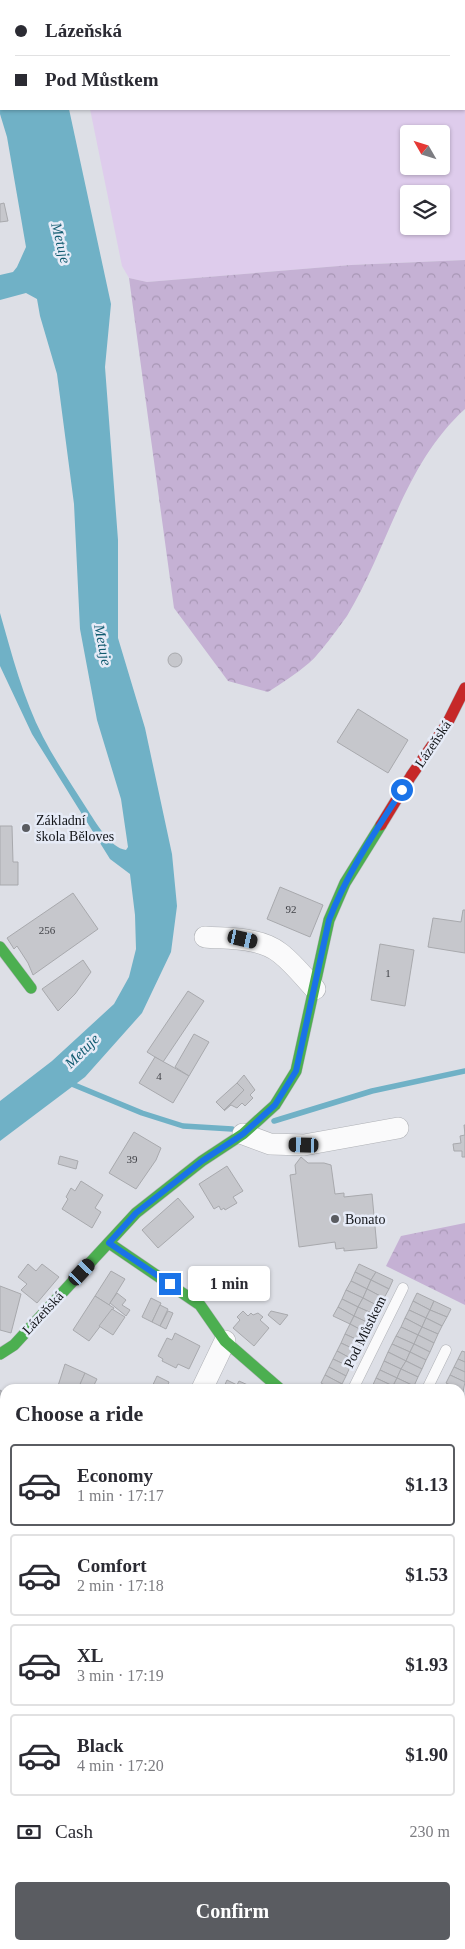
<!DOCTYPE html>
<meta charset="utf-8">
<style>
:root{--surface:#fff;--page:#f7f7f7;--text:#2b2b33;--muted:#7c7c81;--line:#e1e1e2;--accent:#5a5c61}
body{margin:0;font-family:Georgia,serif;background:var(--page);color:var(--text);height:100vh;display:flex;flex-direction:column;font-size:19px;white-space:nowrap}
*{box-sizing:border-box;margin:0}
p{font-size:16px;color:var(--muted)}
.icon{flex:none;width:28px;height:28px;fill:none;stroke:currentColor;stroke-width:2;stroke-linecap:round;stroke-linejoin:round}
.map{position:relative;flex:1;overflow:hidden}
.details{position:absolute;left:0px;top:1384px;width:465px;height:566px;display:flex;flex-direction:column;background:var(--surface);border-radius:15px 15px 0 0;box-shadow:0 1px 4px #0004}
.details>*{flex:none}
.top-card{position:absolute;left:0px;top:0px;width:465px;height:110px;box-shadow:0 1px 4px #0004;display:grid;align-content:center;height:110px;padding:0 15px;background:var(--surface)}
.needle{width:32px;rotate:309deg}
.fabs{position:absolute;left:400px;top:125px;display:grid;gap:10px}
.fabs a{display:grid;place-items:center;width:50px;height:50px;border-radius:5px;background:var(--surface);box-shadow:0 1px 4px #0004;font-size:25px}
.end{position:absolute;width:22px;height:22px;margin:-11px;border:6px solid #1a73e8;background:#fff;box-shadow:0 0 0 2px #fff}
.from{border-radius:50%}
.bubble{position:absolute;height:35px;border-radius:5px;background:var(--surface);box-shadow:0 1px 4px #0004;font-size:16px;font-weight:800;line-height:35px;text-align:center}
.car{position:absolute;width:15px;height:30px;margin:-15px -8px;border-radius:6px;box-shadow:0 0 4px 1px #0007;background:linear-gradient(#222 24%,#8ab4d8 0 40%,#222 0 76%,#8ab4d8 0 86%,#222 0)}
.top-card b{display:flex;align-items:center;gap:18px;height:48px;font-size:19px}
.top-card b+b{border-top:1px solid var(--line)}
.top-card i{width:12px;height:12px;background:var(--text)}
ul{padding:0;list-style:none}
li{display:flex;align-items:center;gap:15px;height:82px;margin:0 10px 8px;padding:0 5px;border:2px solid var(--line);border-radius:5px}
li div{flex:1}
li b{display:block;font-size:19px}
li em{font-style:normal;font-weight:800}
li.on{border-color:var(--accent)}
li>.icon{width:45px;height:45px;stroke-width:1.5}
h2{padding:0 15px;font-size:22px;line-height:60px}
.pay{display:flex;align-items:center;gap:12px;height:55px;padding:0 15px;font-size:19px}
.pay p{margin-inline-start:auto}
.cta{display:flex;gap:10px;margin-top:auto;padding:10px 15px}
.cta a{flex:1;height:58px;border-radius:5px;background:var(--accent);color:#fff;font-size:20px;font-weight:800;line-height:58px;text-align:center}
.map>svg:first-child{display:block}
.green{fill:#deccec;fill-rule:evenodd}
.forest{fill:url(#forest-crowns)}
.water{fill:#70b1c6}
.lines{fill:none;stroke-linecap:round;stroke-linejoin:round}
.stream{stroke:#70b1c6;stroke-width:5.5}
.building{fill:#c6c7cc;stroke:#a8a9ad}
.lane-casing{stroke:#afb1b6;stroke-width:11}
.street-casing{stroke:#afb1b6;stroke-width:22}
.fast-casing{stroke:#afb1b6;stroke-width:12}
.jam-casing{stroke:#afb1b6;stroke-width:12}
.lane{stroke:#fafafb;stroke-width:10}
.street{stroke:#fafafb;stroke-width:21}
.fast{stroke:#4caf50;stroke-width:11}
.jam{stroke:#c62828;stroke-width:11}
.route{stroke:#1a73e8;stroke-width:6}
.poi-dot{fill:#5a5c61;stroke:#e6ebf7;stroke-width:2}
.labels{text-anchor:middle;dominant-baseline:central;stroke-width:5;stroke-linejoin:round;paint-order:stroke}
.number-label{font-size:11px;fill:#414247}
.street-label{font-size:14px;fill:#131519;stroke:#e6ebf7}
.poi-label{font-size:14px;fill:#131519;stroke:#e6ebf7;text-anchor:start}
.water-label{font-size:15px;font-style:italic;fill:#115b70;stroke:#e6ebf7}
</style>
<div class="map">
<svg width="465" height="1949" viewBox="0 0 465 1949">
<defs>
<pattern id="forest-crowns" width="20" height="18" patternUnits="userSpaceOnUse" patternTransform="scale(1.25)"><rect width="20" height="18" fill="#c5b1d4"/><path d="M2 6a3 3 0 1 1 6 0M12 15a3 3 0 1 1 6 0" fill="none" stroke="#a897b5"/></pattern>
</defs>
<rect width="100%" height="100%" fill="#dddfe6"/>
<path class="green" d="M61,0H465V260L351,265L147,282L129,278L122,266L90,109H464V1ZM409,134H441V166H409ZM409,194H441V226H409Z"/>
<g class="forest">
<path d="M465,260V409C404,464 388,548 347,616C339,627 319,655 309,663C296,674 282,683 268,692L228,681L174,608L129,278L147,282L351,265Z"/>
<path d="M465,1223V1305L386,1266L401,1236Z"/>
<path d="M465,1469V1949H141L144,1945H460V1481Z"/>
</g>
<g class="water">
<path d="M0,0H40L1,1V109H69L111,304L105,367L118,540V638L145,728L172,854L177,906L171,952L142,1013L85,1077L0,1141V1101L52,1061L114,1004L129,977L136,949L135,915L130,874L110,859L32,734L0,666V613C12,655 23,698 43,737C56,762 72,785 87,809C95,821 110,848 126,850L128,847L121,799L97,720L80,629L74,504L57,374L40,316L37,299L26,293L0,300V275L13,272L17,267L26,247L7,137L0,114Z"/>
<path d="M0,1592L5,1598V1663L0,1656Z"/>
<path d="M5,1914V1945H31L28,1949H0V1923Z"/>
</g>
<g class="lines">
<g class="stream">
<path d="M67,1082L142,1113L183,1126L232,1129"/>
<path d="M274,1121L372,1091L465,1071"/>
</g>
</g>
<g class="building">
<path d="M4,203L8,221L0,222V204Z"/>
<circle cx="175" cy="660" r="7"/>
<path d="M358,709L408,740L388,773L337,742Z"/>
<path d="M0,826H12L13,862H18V885H0Z"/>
<path d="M280,887L323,905L310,937L267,919Z"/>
<path d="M73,893L98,929L33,975L28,963L17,946L14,949L7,938Z"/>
<path d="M463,910H465V953L428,947L433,918L461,922Z"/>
<path d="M380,944L414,950L405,1006L371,1000Z"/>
<path d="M83,960L91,972L75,994L58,1011L42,989Z"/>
<path d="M188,991L204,1001L163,1062L147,1052Z"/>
<path d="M194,1034L209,1042L189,1076L175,1067Z"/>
<path d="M155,1057L189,1076L173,1103L139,1083Z"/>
<path d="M244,1075L255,1090L250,1095L253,1098L245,1106L242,1103L237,1108L231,1105L224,1111L244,1090L237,1083Z"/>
<path d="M237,1083L244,1090L224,1110L216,1102Z"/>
<path d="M464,1125H465V1157H462V1151H454L453,1144L461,1143L460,1136L465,1135Z"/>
<path d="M134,1132L161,1148L156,1160L136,1189L109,1173Z"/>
<path d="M60,1156L78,1161L76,1169L58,1164Z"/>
<path d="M301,1157L308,1163H324L331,1165L335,1194L344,1193V1197L372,1194L377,1248L344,1251V1248L336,1249L335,1242L299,1247L290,1175L296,1174L295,1165Z"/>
<path d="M227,1166L243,1191L233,1197L237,1203L225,1210L224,1208L221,1210L219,1206L214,1209L199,1184Z"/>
<path d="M81,1181L103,1195L95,1208L101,1212L92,1228L62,1209L68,1199L66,1197L71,1188L75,1191Z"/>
<path d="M178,1198L194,1217L158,1248L142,1230Z"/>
<path d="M28,1264L36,1271L42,1264L59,1277L37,1303L21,1290L27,1284L18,1277Z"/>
<path d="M359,1264L376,1272L371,1280L355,1272Z"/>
<path d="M111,1271L125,1279L109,1305L95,1296Z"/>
<path d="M355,1272L371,1280L367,1289L351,1281Z"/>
<path d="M376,1272L393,1280L389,1289L371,1280Z"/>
<path d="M371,1280L389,1289L384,1298L367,1289Z"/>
<path d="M351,1281L367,1289L363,1298L346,1290Z"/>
<path d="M0,1286L21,1294L11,1333L0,1330Z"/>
<path d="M367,1289L384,1298L380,1307L363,1298Z"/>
<path d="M346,1290L363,1298L358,1307L342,1299Z"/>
<path d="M117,1293L126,1300L122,1305L130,1310L126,1316L110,1303Z"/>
<path d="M417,1293L434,1301L430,1310L413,1301Z"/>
<path d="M95,1296L114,1308L89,1341L73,1330Z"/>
<path d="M151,1298L161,1303L152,1322L142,1317Z"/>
<path d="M363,1298L380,1307L376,1315L358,1307Z"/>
<path d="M342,1299L358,1307L354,1316L338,1307Z"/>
<path d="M413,1301L430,1310L426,1318L409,1310Z"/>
<path d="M434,1301L451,1309L447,1317L430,1310Z"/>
<path d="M160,1305L168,1309L160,1326L152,1322Z"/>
<path d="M338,1307L354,1316L350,1324L333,1316Z"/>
<path d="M358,1307L376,1315L371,1324L354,1316Z"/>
<path d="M112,1309L125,1317L113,1335L99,1326Z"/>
<path d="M409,1310L426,1318L422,1327L405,1318Z"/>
<path d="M430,1310L447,1317L442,1326L426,1318Z"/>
<path d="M168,1311L173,1313L166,1329L160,1326Z"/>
<path d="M243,1311L248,1316L251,1313L253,1315L258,1313L263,1317L260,1320L269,1328L254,1346L233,1328L240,1320L237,1317Z"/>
<path d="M271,1311L288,1315L280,1325L268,1315Z"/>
<path d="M354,1316L371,1324L367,1333L350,1324Z"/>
<path d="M405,1318L422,1327L418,1335L401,1327Z"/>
<path d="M426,1318L442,1326L438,1334L422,1327Z"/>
<path d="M350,1324L367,1333L362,1342L345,1334Z"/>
<path d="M401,1327L418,1335L414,1344L396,1336Z"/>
<path d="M422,1327L438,1334L434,1343L418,1335Z"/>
<path d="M175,1333L200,1346L189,1369L178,1364L176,1368L162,1361L163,1359L158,1356L167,1338L172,1340Z"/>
<path d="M345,1334L362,1342L358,1351L341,1343Z"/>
<path d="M418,1335L434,1343L430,1352L414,1344Z"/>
<path d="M396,1336L414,1344L410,1352L392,1344Z"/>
<path d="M341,1343L358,1351L354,1360L337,1351Z"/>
<path d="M392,1344L410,1352L406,1361L388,1352Z"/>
<path d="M414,1344L430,1352L426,1360L410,1352Z"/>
<path d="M337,1351L354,1360L350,1367L333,1359Z"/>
<path d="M462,1351L465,1352V1362L458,1359Z"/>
<path d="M388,1352L406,1361L401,1369L384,1361Z"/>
<path d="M410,1352L426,1360L422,1369L406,1361Z"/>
<path d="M333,1359L350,1367L346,1376L329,1367Z"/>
<path d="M458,1359L465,1362V1372L454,1367Z"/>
<path d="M384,1361L401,1369L397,1378L380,1370Z"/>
<path d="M406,1361L422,1369L418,1377L401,1369Z"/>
<path d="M65,1364L85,1373L78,1389H57Z"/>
<path d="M329,1367L346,1376L342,1384L325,1375Z"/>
<path d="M454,1367L465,1372V1382L450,1375Z"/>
<path d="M401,1369L418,1377L414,1386L397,1378Z"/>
<path d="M380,1370L397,1378L393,1386L376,1378Z"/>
<path d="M85,1373L97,1379L92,1389H78Z"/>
<path d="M325,1375L342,1384L340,1389H332L321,1383Z"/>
<path d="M450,1375L465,1382L463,1392L446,1383Z"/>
<path d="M157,1376L169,1382L167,1387L171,1389H151Z"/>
<path d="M376,1378L393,1386L392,1389H376L372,1387Z"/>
<path d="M397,1378L414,1386L412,1389H399L393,1386Z"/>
<path d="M227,1380L237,1385L239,1381L250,1386L249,1389H223Z"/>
<path d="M0,1390L5,1393V1428L2,1434L0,1433Z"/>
</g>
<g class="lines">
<defs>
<g id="lane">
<path d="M353,1389L403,1288"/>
<path d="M427,1389L446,1350"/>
</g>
<g id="street">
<path d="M205,937C229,939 260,937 280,953C293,963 304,977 315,989"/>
<path d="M243,1134L270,1144L304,1145L398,1128"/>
<path d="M202,1389L225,1341"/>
<path d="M0,1533L5,1538"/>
<path d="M123,1949L125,1945"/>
</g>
<g id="fast">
<path d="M0,947L31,988"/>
<path d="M109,1243L200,1305L225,1341L280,1389"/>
<path d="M0,1354L14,1345L136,1213L202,1161L243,1134L275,1105L296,1071L329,920L345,883L381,825"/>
</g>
<path id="jam" d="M381,825L411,776L447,724L465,688"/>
</defs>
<use href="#lane" class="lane-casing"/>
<use href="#street" class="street-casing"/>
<use href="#fast" class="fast-casing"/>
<use href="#jam" class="jam-casing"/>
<use href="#lane" class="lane"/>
<use href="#street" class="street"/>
<use href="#fast" class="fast"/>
<use href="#jam" class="jam"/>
</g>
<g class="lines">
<path class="route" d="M170,1284L109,1243L136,1213L202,1161L243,1134L275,1105L296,1071L329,920C347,873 375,832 402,790"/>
</g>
<g class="poi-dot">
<circle cx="26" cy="828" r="5"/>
<circle cx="335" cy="1219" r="5"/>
</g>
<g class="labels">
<g class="number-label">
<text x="291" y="909">92</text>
<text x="47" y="930">256</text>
<text x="388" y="973">1</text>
<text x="159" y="1076">4</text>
<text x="132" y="1159">39</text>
</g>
<g class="street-label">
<text transform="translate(433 744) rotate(-56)">Lázeňská</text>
<text transform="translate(43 1313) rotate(-47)">Lázeňská</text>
<text transform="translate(365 1332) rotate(-64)">Pod Můstkem</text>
</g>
<g class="poi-label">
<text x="36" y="820">Základní<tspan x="36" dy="16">škola Běloves</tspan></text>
<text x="345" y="1219">Bonato</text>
</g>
<g class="water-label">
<text transform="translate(61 243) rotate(76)">Metuje</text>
<text transform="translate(103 645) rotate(79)">Metuje</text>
<text transform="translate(82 1051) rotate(-45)">Metuje</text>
</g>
</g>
</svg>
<div class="fabs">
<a><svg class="needle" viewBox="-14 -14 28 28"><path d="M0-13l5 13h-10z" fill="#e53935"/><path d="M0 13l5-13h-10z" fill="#7c7c81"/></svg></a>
<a><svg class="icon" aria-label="layers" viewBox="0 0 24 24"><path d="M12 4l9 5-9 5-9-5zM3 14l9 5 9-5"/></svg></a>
</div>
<i class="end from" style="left:402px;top:790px"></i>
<i class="end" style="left:170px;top:1284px"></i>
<div class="bubble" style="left:188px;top:1266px;width:82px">1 min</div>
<i class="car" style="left:243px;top:939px;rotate:103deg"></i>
<i class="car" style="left:304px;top:1145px;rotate:272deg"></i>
<i class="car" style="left:82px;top:1272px;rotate:43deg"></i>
<div class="top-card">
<b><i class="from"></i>Lázeňská</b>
<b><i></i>Pod Můstkem</b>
</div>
<section class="details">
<h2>Choose a ride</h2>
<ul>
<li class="on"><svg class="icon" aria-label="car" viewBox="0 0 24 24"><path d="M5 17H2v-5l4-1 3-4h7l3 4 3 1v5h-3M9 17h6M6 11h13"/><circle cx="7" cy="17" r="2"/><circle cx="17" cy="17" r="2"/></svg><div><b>Economy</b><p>1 min · 17:17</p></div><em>$1.13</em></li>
<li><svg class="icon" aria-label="car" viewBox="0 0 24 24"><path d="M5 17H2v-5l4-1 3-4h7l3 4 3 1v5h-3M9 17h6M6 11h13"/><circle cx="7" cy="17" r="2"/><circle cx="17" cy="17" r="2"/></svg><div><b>Comfort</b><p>2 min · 17:18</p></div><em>$1.53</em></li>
<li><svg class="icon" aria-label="car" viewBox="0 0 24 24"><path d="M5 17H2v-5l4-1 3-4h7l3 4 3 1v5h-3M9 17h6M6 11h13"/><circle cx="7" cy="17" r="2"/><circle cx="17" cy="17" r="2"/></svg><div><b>XL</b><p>3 min · 17:19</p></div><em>$1.93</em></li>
<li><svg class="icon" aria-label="car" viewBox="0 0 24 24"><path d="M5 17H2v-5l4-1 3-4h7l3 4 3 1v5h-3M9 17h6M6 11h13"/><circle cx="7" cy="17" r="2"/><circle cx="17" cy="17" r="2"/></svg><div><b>Black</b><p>4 min · 17:20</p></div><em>$1.90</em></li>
</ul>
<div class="pay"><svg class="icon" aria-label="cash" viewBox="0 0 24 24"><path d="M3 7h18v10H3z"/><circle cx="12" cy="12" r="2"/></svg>Cash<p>230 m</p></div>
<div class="cta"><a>Confirm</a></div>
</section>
</div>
